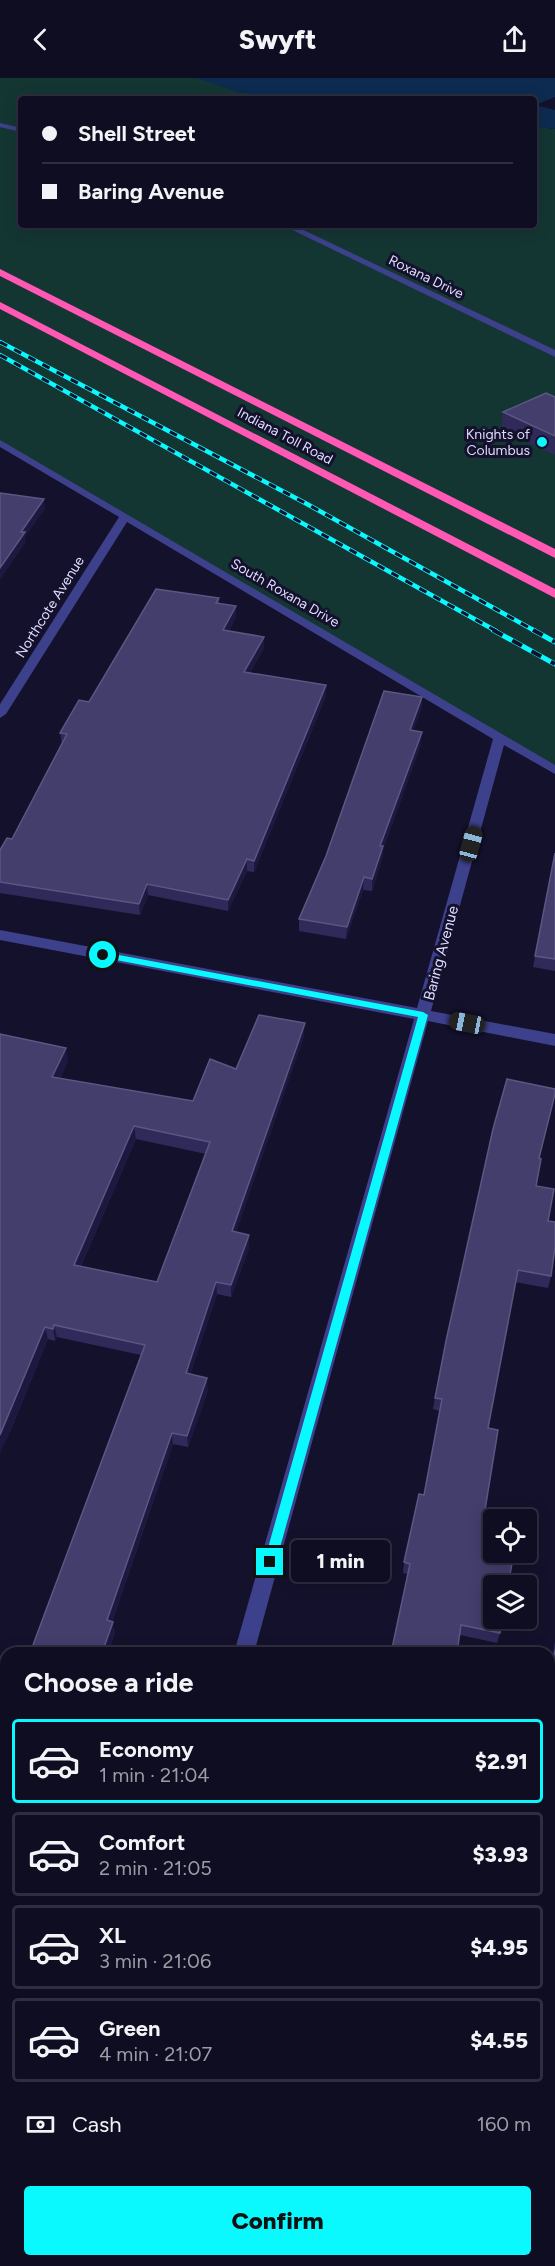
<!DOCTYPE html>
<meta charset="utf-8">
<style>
:root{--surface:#0f0d21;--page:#18162a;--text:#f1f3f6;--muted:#9b9ca5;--line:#2f2d3f;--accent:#09f9ff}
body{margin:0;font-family:Figtree,sans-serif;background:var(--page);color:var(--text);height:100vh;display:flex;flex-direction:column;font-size:22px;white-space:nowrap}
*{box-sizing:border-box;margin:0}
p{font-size:20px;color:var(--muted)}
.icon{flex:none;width:33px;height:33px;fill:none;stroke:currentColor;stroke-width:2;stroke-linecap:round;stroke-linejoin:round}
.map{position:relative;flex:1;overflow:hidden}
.drawer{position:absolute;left:0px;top:1569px;width:555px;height:620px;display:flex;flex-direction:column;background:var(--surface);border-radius:18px 18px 0 0;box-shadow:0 3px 15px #0003,0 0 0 2px var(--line)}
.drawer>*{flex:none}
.hud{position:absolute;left:18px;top:18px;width:519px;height:132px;border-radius:6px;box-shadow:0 3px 15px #0003,0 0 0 2px var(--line);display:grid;align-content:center;height:132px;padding:0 24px;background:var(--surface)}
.buttons{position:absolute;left:483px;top:1431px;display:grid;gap:12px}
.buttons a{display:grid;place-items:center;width:54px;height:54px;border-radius:6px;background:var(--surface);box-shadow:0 3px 15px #0003,0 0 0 2px var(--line);font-size:30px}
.end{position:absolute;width:27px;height:27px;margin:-14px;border:8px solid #09f9ff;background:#111;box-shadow:0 0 0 3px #111}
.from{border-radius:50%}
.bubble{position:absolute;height:42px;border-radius:6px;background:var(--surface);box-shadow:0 3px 15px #0003,0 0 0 2px var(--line);font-size:20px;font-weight:800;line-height:42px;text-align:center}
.car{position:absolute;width:18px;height:36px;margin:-18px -9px;border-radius:8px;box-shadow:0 0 4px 2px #0007;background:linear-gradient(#222 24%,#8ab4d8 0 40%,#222 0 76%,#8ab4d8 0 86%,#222 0)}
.hud b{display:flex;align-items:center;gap:21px;height:57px;font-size:22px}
.hud b+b{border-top:2px solid var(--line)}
.hud i{width:15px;height:15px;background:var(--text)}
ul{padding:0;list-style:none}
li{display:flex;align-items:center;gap:18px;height:84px;margin:0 12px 9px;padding:0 12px;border:3px solid var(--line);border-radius:6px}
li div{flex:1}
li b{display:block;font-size:22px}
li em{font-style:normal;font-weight:800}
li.active{border-color:var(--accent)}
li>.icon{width:54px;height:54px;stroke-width:1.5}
h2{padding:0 24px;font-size:27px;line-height:72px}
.pay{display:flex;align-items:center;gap:15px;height:66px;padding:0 24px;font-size:22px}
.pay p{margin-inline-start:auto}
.action{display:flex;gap:12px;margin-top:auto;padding:12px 24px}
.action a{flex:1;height:69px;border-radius:6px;background:var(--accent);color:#111;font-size:24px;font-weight:800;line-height:69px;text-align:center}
header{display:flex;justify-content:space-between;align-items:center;height:78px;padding:0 24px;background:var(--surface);font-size:27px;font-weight:800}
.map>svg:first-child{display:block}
.green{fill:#143633}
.water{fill:#0d2b50}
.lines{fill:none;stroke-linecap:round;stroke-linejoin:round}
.minor{fill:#3d408b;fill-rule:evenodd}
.motorway{fill:#ff58b5;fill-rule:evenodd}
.rail-far1-casing{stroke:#09f9ff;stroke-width:4.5}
.rail-casing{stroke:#09f9ff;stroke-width:5}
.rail-far1{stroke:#14112c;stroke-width:3;stroke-dasharray:8;stroke-linecap:butt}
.rail{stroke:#14112c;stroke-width:4;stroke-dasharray:11;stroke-linecap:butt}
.wall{fill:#302a5a;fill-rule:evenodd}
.shaded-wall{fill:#1d1840}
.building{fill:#433e6c;stroke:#5b5783;stroke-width:1.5;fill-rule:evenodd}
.route{fill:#09f9ff}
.poi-dot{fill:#09f9ff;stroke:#14112c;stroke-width:2}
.labels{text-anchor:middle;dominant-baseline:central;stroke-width:6;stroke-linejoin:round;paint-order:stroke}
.far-street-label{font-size:14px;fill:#deddff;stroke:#14112c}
.far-poi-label{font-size:14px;fill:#deddff;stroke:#14112c;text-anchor:end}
.street-label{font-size:15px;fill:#deddff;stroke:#14112c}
</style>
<header><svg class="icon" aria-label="back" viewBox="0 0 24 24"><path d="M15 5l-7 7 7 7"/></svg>Swyft<svg class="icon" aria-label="share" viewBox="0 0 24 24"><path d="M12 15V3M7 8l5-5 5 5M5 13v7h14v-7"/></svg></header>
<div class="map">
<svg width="555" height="2188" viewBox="0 0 555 2188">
<rect width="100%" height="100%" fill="#14112c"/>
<path class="green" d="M0,0H276L393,21H21V147H534V48L555,51V692L0,365Z"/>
<path class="water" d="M196,0H555V19L535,27L555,32V51L534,48V21H281L238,14Z"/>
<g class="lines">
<g class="minor">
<path d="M0,45L21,50V54L0,49Z"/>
<path d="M282,147H293L555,272V279Z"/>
<path d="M0,362L555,687V696L504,667L431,933L555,956V968L428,943L254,1575H234L414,941L0,862V852L417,930L493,661L127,444L6,636L0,640V626L119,439L0,369Z"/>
<path d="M61,2182H87L86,2188H60Z"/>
</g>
<g class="motorway">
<path d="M0,191L555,471V480L0,198Z"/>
<path d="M0,224L555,511V520L0,231Z"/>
</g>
<defs>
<g id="rail-far1">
<path d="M0,264L307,426L535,553"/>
<path d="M0,277L496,553"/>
</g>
<g id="rail">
<path d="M493,552L555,586"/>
<path d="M533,552L555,564"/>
</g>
</defs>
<use href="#rail-far1" class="rail-far1-casing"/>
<use href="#rail" class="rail-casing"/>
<use href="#rail-far1" class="rail-far1"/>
<use href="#rail" class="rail"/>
</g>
<g class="wall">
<path d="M555,319V377L501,352L503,334Z"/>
<path d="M219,520V526L236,528V539L229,553L264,559V570L250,595L326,607V618L254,794L247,793L228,833L148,817L140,837L0,815V772L12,761L62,666L60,655L89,624Z"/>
<path d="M422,619L421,631L413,653L421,666L383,772L382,781L372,813L363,812L346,861L299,853V841Z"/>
<path d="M555,775V893L533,889Z"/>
<path d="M0,956L68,983L60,1000L193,1023L236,991L304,958L236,1154L249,1170L231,1219L217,1216L190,1296L208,1312L188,1369L173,1366L112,1544L115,1554L108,1575H30L141,1277L57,1259L55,1263L48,1261L10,1354ZM136,1061L206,1076L157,1204L81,1188Z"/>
<path d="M540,1080L536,1108L548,1143L551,1198L548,1210L515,1204L488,1350L485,1432L500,1555L497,1565L460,1557L408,1496L403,1495L404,1484L424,1417L440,1333L433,1331L435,1320Z"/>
<path d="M555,1563V1601L549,1599Z"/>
<path d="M555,1626V1808L549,1807V1660Z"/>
<path d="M549,1870L555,1872V1938L549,1936Z"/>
<path d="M481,2182H549L555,2188H480Z"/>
</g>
<g class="shaded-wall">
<path d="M44,421L45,431L25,459L26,464L0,502V490L21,454Z"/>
<path d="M236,528V539L224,563L223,552Z"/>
<path d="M264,559V570L244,605V594Z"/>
<path d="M326,607V618L254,794V783Z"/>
<path d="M422,619L421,631L409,665L410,652Z"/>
<path d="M422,654L421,666L383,772L382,781L372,813V801L380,768Z"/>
<path d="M247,781V793L228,833V822Z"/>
<path d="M364,799L363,812L346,861L347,849Z"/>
<path d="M147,806L148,817L140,837L139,826Z"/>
<path d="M305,945L304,958L232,1166V1153Z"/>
<path d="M66,970L68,983L54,1012L52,999Z"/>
<path d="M134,1048L136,1061L76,1199L74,1187Z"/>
<path d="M249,1157V1170L231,1219V1207Z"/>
<path d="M216,1204L217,1216L187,1307L186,1295Z"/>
<path d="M54,1247L57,1259L55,1263L53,1251Z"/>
<path d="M45,1249L48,1261L10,1354L0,1375V1357Z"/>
<path d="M207,1300L208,1312L188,1369L187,1358Z"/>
<path d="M172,1355L173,1366L109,1552L107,1542Z"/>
<path d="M113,1544L115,1554L108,1575H102Z"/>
<path d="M6,1810V1827L0,1843V1825Z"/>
</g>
<g class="building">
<path d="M546,315L555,319V358L503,334Z"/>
<path d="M0,415L44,421L21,454H25L0,490Z"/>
<path d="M156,511L219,520L216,525L236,528L223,552L264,559L244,594L326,607L254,783L247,781L228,822L147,806L139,826L0,804V772L7,760L12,761L67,656L60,655L79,622L89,624Z"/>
<path d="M384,613L422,619L410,652L422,654L380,768H383L372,801L364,799L347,849L299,841L326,778Z"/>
<path d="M555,775V881L535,878Z"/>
<path d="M259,937L305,945L232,1153L249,1157L231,1207L216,1204L186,1295L207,1300L187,1358L172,1355L107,1542L113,1544L102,1575H30L145,1267L54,1247L53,1251L45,1249L0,1357V956L66,970L52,999L193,1023L210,981L236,991ZM134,1048L210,1064L157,1204L74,1187Z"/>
<path d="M507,1001L555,1011V1016L539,1080L541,1081L536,1108L554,1111L548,1143L555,1144V1169L551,1198L518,1192L488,1350L498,1352L485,1432L520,1440L519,1442H494V1474H514L508,1508H494V1540H502L500,1555L461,1547L457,1575H391L410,1486L404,1484L419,1416L424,1417L442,1321L435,1320L446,1263L493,1051Z"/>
<path d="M555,1572V1593L552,1592Z"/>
<path d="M0,1613L6,1614V1810L0,1825Z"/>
<path d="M555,1635V1802L549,1800V1669Z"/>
<path d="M549,1870L555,1872V1934L549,1932Z"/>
<path d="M549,2026L555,2028V2188H483L484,2182H549Z"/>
<path d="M240,2182H377L376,2188H239Z"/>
</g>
<path class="route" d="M103,874L423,934L428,937L276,1484L270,1489L264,1484L418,939L100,879V875Z"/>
<circle class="poi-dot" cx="542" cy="364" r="6"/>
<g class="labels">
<g class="far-street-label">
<text transform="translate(426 199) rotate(26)">Roxana Drive</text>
<text transform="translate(285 358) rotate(28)">Indiana Toll Road</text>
<text transform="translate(285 515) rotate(30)">South Roxana Drive</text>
<text transform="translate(50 529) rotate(-58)">Northcote Avenue</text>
</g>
<g class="far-poi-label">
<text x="530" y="356">Knights of<tspan x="530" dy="16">Columbus</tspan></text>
</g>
<g class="street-label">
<text transform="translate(441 875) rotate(-75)">Baring Avenue</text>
</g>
</g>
</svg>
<div class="buttons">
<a><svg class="icon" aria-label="locate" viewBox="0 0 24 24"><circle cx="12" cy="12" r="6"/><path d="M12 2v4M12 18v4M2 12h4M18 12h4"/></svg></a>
<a><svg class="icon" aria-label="layers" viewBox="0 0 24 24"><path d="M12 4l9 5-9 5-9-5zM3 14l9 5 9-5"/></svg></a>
</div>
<i class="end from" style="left:103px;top:877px"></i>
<i class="end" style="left:270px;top:1484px"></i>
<div class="bubble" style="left:291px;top:1462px;width:99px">1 min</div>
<i class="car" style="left:471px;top:766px;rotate:15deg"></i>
<i class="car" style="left:467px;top:945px;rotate:281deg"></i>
<div class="hud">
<b><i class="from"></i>Shell Street</b>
<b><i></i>Baring Avenue</b>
</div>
<section class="drawer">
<h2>Choose a ride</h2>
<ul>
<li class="active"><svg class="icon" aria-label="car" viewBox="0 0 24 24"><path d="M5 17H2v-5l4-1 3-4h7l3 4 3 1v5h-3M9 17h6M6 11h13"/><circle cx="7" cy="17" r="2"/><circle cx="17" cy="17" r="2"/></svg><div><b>Economy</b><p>1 min · 21:04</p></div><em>$2.91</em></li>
<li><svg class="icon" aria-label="car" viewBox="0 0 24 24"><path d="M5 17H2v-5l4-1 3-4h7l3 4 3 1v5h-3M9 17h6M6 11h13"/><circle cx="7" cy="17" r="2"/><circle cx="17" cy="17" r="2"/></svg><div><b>Comfort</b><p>2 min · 21:05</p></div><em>$3.93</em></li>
<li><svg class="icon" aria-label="car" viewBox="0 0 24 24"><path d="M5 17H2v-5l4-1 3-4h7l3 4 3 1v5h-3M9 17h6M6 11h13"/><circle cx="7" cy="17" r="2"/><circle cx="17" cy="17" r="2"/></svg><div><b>XL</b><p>3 min · 21:06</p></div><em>$4.95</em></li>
<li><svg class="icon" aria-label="car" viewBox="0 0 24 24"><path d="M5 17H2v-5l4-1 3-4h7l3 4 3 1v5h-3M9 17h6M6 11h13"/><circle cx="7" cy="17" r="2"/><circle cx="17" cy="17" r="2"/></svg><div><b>Green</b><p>4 min · 21:07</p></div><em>$4.55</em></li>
</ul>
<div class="pay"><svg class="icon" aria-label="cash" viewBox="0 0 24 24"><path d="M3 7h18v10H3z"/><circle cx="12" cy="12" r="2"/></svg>Cash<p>160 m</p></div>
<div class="action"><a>Confirm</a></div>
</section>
</div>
